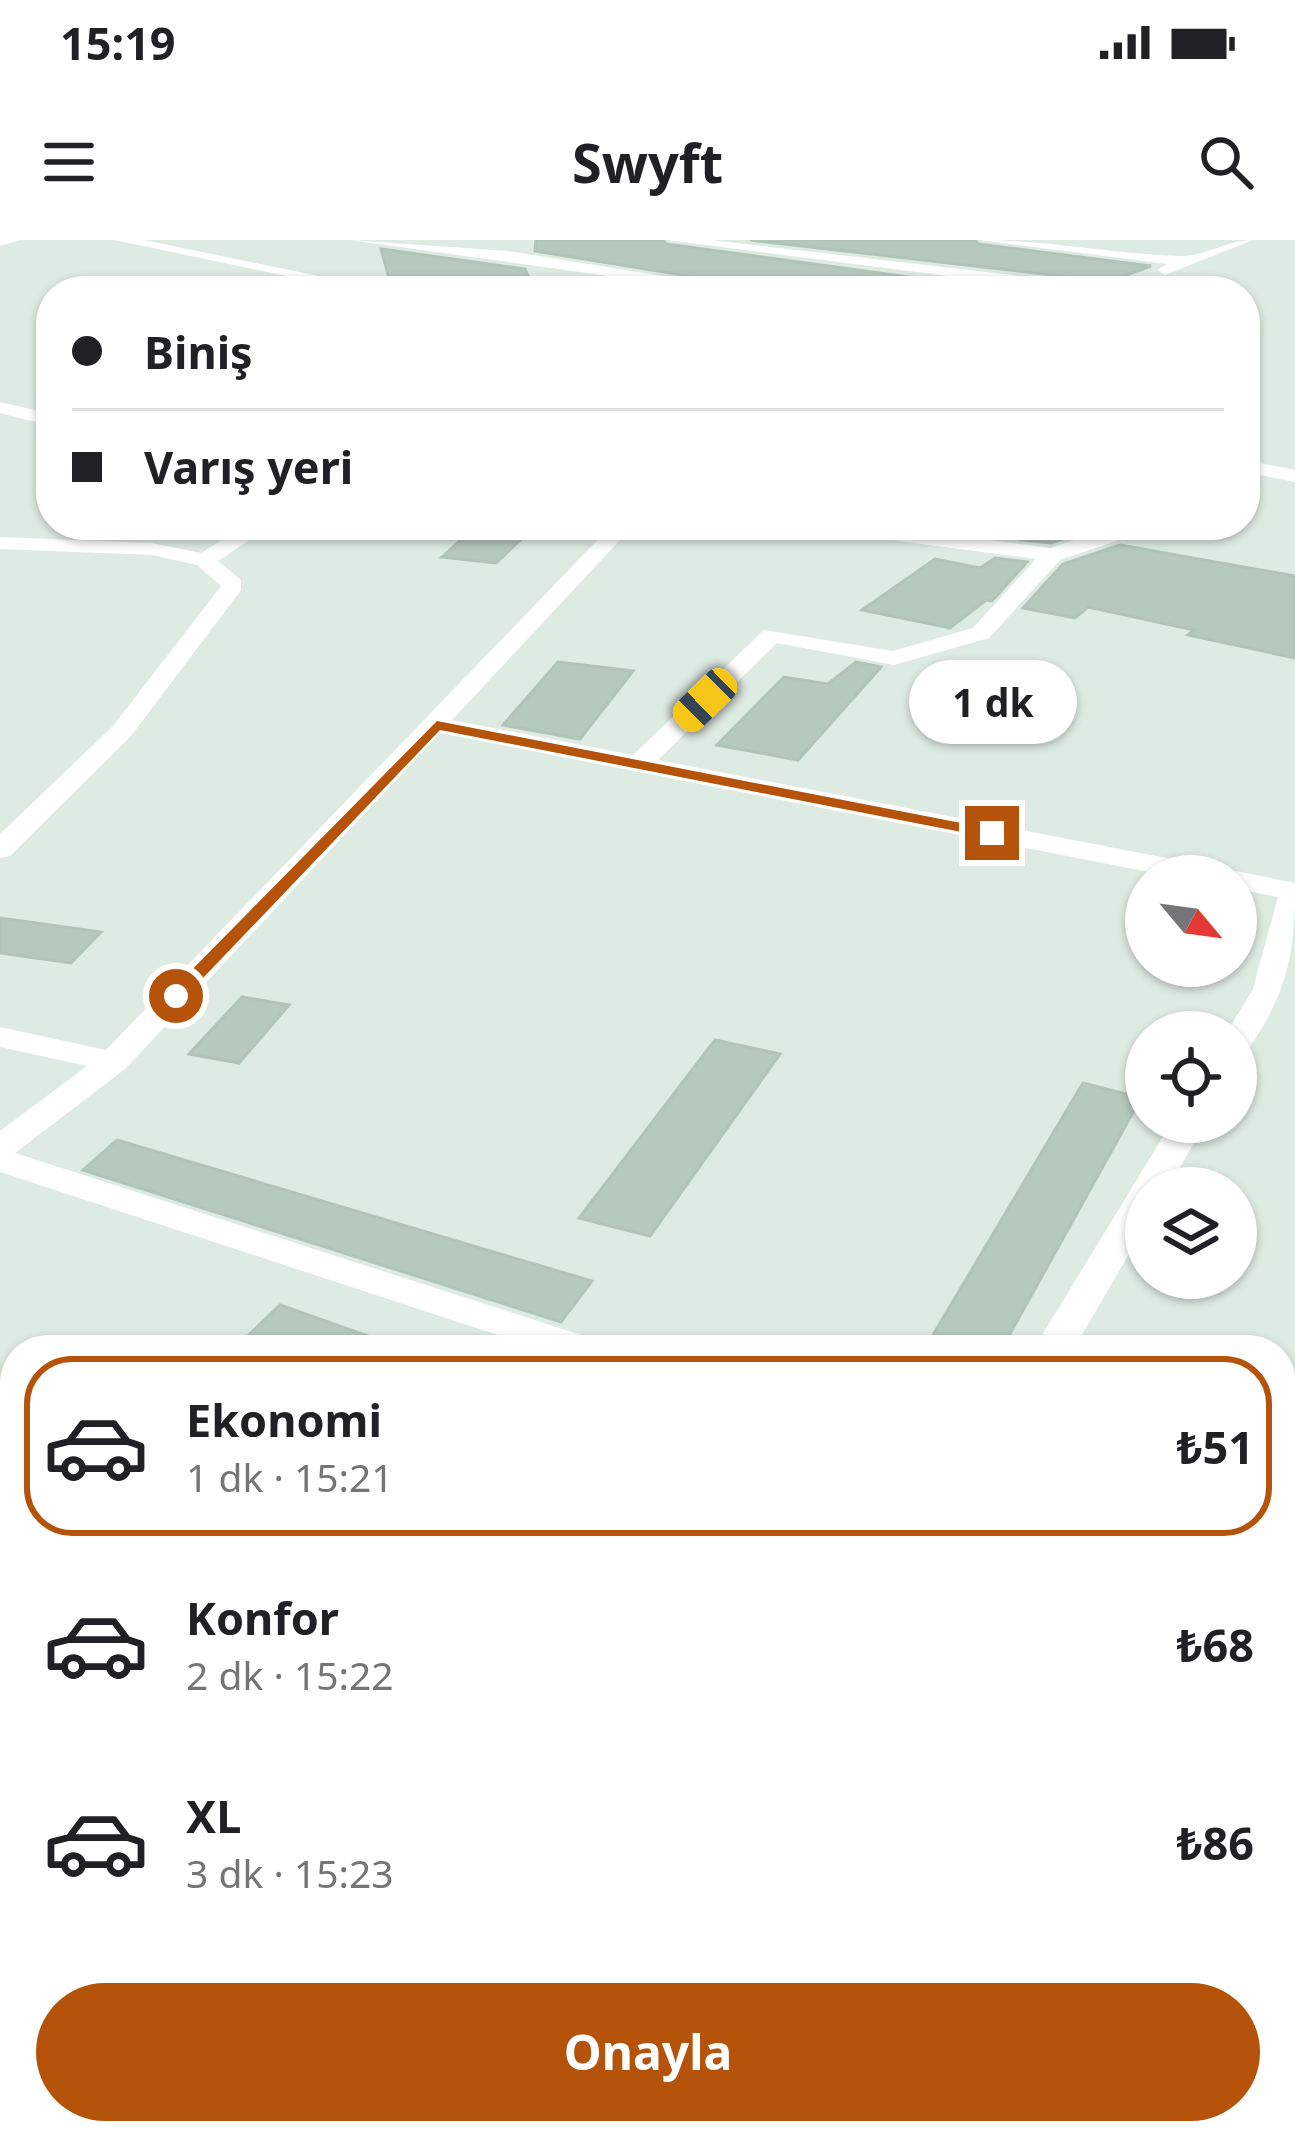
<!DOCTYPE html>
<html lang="tr">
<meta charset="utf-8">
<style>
:root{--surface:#fff;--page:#f2f2f2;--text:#202124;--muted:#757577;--line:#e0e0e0;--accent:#b45309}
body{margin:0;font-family:"Noto Sans",sans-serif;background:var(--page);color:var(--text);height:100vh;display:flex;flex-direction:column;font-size:45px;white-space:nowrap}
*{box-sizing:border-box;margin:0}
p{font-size:39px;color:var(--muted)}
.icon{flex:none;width:66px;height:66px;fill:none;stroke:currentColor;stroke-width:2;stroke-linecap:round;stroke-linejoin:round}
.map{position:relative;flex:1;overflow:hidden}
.side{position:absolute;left:0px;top:1095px;width:1296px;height:810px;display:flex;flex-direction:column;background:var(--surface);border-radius:48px 48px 0 0;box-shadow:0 3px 9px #0004}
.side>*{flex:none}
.hud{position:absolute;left:36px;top:36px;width:1224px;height:264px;border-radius:48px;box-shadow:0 3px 9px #0004;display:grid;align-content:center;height:264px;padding:0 36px;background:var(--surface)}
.needle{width:78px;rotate:119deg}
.controls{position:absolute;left:1125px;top:615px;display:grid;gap:24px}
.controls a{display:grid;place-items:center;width:132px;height:132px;border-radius:50%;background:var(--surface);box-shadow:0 3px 9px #0004;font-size:60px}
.end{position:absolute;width:54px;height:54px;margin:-27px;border:15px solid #b45309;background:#fff;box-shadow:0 0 0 6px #fff}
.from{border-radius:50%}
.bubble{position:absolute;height:84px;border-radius:42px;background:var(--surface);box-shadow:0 3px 9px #0004;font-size:39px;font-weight:700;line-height:84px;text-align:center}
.car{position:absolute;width:36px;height:72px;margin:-36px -18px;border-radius:15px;box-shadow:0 0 9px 3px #0007;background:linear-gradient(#f5c518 24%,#345 0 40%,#f5c518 0 76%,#345 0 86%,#f5c518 0)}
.hud b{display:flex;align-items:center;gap:42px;height:114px;font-size:45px}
.hud b+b{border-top:3px solid var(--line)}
.hud i{width:30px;height:30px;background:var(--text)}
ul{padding:21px 0 0;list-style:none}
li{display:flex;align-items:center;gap:36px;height:180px;margin:0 24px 18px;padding:0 12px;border:6px solid transparent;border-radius:48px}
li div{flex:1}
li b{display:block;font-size:45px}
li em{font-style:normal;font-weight:700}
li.on{border-color:var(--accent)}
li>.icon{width:108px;height:108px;stroke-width:1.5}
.action{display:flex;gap:24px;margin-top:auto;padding:24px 36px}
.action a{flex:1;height:138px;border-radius:72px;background:var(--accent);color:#fff;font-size:48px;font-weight:700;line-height:138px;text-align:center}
.status{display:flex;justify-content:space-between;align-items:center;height:84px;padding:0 60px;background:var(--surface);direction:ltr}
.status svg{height:33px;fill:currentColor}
header{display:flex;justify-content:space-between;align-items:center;height:156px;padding:0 36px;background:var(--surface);font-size:54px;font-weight:700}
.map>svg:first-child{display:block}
.building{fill:#b6c9bd;stroke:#b0c5b7;stroke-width:3}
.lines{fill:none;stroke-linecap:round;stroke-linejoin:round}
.minor{fill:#fff;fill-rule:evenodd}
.rail-casing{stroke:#587968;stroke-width:18}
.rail{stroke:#eff8f1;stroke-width:14;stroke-dasharray:39;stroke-linecap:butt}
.route{fill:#b45309}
</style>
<div class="status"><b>15:19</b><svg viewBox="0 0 49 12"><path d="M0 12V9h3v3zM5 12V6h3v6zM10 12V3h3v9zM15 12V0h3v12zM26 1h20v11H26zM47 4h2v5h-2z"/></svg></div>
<header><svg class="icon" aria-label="menu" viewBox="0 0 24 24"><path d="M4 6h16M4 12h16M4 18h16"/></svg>Swyft<svg class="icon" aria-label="search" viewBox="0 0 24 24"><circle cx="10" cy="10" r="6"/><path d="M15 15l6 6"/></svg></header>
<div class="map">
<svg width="1295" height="1905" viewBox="0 0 1295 1905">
<rect width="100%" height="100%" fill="#deebe2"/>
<g class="building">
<path d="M536,0H663L666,4L1011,51H887L775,37L756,47L535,11Z"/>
<path d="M750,0H975L978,4L1151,26L1118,38H1079Z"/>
<path d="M381,9L525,29L535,51H470L465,38L390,41Z"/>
<path d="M477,285H536L496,323L442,317Z"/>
<path d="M1044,285H1104L1051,303L1022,300Z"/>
<path d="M1120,305L1295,336V418L1188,395L1194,390L1088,367L1075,378L1023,368L1063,324Z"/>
<path d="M995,318L1027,322L992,361L986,360L950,388L862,370L935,319L980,328Z"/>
<path d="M558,422L633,431L580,499L503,485Z"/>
<path d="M856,422L881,427L798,520L717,505L784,437L828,444Z"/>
<path d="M0,678L101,692L71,723L0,713Z"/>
<path d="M242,757L289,765L239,823L189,814Z"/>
<path d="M715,800L780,814L650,996L579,978Z"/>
<path d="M1083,843L1141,858L1001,1110H924Z"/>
<path d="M117,900L551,1029L592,1041L561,1082L83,930Z"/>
<path d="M280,1065L396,1106L395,1110H233Z"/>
</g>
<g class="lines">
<g class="minor">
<path d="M0,0H20L0,6Z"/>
<path d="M114,0H144L391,51H359Z"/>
<path d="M350,0L508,11L755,51H716Z"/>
<path d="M667,0H711L1079,43L1116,42L1124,47L1119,51H1065Z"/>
<path d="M979,0C1046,0 1112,14 1180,16C1204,17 1227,0 1253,0L1165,35L1157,30L1167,24Z"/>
<path d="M0,162L51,174V186L0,173Z"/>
<path d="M1245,220L1295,230V242L1245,232Z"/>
<path d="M247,285H272L218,321L241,340V350L131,496L10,616L0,618V594L113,486L221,346L197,325L152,315L0,309V297L152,303L201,313Z"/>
<path d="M612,285H634L452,480L633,515L764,390L893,411L973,388L1036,319L823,291L813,285H871L1051,308L1118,285H1141L1128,297L1060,320L989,398L894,425L777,403L658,520L1213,627L1226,634L1236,631L1295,643C1295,715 1288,750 1248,810L1236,813V792H1227L1253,749L1278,657L1236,649V636H1169L440,493L125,829L15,913L600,1101L606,1110H544L0,932V891L87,826L0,807V787L106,810Z"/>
<path d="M1172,882H1206L1168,948H1146V985L1073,1110H1033Z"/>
<path d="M607,1890H666L659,1905H600Z"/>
</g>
<defs>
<g id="rail">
<path d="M1281,1519L1295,1474"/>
<path d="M1160,1905L1164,1890"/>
</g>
</defs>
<use href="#rail" class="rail-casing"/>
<use href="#rail" class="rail"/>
</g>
<path class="route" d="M437,481L992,589L999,593L992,598L440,490L182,760H170V752Z"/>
</svg>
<div class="controls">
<a><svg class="needle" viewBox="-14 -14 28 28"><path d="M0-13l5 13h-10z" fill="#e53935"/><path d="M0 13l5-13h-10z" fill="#757577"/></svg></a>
<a><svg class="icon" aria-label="locate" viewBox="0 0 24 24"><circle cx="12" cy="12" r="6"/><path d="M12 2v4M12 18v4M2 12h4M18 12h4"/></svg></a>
<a><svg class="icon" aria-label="layers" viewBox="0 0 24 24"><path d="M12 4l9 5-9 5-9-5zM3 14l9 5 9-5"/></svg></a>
</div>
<i class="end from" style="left:176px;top:756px"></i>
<i class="end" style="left:992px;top:593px"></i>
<div class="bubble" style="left:909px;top:420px;width:168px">1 dk</div>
<i class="car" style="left:705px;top:460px;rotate:226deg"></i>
<div class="hud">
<b><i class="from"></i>Biniş</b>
<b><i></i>Varış yeri</b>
</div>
<section class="side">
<ul>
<li class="on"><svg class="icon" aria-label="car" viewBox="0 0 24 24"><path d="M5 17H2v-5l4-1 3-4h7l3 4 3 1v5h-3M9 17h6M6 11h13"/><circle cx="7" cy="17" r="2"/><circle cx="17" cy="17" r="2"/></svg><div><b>Ekonomi</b><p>1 dk · 15:21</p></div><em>₺51</em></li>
<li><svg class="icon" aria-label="car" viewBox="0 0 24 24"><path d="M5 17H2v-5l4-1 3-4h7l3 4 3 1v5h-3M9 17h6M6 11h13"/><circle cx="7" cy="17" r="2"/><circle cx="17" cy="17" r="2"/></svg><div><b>Konfor</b><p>2 dk · 15:22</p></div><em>₺68</em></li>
<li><svg class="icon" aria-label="car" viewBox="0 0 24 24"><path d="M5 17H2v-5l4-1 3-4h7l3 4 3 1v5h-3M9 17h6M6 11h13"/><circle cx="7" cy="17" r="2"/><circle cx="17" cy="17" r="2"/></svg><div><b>XL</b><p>3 dk · 15:23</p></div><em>₺86</em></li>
</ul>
<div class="action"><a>Onayla</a></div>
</section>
</div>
